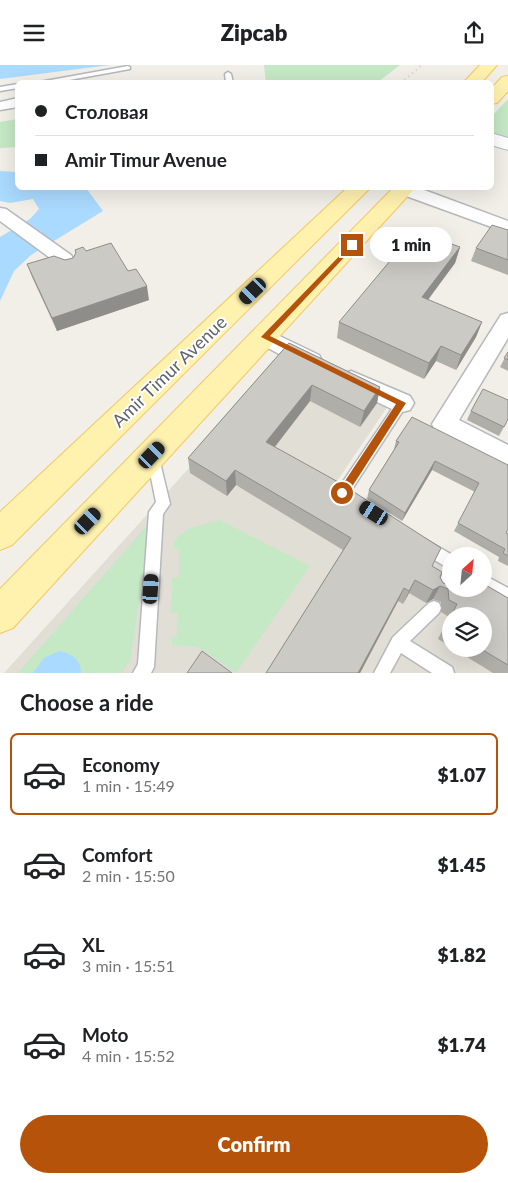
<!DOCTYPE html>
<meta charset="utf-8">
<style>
:root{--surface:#fff;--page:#f2f2f2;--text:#202124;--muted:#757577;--line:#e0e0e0;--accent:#b45309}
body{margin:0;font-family:Lato,sans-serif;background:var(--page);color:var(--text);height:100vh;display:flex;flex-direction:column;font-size:19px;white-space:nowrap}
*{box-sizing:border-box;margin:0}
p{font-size:16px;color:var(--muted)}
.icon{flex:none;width:28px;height:28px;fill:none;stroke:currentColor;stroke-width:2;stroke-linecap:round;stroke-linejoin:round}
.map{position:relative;height:608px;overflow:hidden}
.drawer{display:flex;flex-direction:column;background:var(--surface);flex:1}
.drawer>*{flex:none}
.hud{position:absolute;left:15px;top:15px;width:479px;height:110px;border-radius:8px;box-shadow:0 5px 20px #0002;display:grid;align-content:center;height:110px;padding:0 20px;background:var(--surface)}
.needle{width:32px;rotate:27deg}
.buttons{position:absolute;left:442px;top:482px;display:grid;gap:10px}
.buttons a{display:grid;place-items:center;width:50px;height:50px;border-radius:50%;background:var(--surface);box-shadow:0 5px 20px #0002;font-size:25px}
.end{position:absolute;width:22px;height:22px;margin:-11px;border:6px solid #b45309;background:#fff;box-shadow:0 0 0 2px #fff}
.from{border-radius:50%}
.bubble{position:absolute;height:35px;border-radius:18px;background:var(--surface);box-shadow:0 5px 20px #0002;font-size:16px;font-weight:800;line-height:35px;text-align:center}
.car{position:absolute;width:15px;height:30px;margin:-15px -8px;border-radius:6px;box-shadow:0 0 4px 1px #0007;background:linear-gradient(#222 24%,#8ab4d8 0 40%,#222 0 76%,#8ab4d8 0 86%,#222 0)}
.hud b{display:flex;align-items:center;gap:18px;height:48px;font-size:19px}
.hud b+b{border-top:1px solid var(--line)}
.hud i{width:12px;height:12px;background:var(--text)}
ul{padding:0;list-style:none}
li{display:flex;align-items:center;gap:15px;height:82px;margin:0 10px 8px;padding:0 10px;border:2px solid transparent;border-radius:8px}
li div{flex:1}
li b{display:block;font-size:19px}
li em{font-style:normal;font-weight:800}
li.on{border-color:var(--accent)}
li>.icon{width:45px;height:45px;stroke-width:1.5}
h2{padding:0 20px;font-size:22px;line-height:60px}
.primary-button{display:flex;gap:10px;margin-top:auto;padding:10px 20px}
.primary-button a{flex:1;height:58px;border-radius:30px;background:var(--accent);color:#fff;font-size:20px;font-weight:800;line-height:58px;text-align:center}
header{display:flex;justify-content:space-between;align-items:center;height:65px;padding:0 20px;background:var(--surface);font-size:22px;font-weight:800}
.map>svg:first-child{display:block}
.education{fill:#e1ded6;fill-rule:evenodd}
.green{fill:#c5e8c5}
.water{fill:#aadaff}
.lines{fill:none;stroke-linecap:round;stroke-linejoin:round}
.lane-casing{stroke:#b5b8bc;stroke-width:3}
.street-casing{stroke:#b5b8bc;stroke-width:3}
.secondary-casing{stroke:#b6babf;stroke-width:2}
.primary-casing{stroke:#f2c960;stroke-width:2}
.lane{fill:#fff;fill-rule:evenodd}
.street{fill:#fff;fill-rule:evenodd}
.secondary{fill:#fff;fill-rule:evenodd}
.primary{fill:#fff2af;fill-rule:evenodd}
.rail{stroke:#b6b7b8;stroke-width:2.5;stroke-dasharray:0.5 4.5;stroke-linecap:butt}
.wall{fill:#afaea9}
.shaded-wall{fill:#8f8d8a}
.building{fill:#cccac5;stroke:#8f8d8a}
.route{fill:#b45309}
.labels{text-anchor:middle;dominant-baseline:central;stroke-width:4;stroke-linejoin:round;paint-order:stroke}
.street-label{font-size:18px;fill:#5f6368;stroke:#fff}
</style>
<header><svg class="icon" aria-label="menu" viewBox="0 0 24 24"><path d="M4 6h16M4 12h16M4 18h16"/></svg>Zipcab<svg class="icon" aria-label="share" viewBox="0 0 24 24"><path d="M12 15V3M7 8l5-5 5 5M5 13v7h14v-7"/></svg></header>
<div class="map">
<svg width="508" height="608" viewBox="0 0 508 608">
<rect width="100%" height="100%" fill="#f1efe8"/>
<path class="education" d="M291,290L390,338L333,422L451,493V524H484V513L508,528V608H4ZM451,551H484V584H451Z"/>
<g class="green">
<path d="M264,0H400L378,17L266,18Z"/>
<path d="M508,34V75L491,67V52Z"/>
<path d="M17,54V82L0,83V57Z"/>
<path d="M220,455L310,501L236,608L198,582L172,580V572L177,571L178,548H171L172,513L179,512V484H174V475L188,464Z"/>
<path d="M151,456L130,596L121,608H18Z"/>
</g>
<g class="water">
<path d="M0,0H110L0,14Z"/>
<path d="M0,106L17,107L18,122L86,123L103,146L31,190L14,206L0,236V172L30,154L39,144L33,134L10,138L0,136Z"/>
<path d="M59,586C72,588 81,595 81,608H33L44,593Z"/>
</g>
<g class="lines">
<defs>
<g id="lane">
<path d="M128,1L130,2V4L53,18H34Z"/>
<path d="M228,7L231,9L233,18H226L225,9Z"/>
<path d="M18,19V23L0,26V22Z"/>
<path d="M402,333L406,335L408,338L351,426L356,432L354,436L349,438C343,436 339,434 336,428L338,424L398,335Z"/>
<path d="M153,388L157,389L159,393L170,439L163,449L154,602L151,608H133L138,599L149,447L156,437L147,393L149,389Z"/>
<path d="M425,474L454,491H451V521L447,529L442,531L437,529L435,524L446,502L420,486L418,481L420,476Z"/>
<path d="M484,510L508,523V538L482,524H484Z"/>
<path d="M434,536L439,538L441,543L439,548L410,576L452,602L454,608H432L401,588L390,608H374L393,572L429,538Z"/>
</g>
<g id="street">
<path d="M18,33V42L0,45V37Z"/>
<path d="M397,122H416L508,156V168L398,128Z"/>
<path d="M0,143L6,144L71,190L78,201L75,205L68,207L61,205L57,198L0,156Z"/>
<path d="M508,248V273L459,355L508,380V403L435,366L432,359L501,250Z"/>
<path d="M265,264L319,290L322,296L319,302L311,304L303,302L257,277L254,272L257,267Z"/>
<path d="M351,306L410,331L414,338L410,345L402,347L394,345L343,321L340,315L343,309Z"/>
</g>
<path id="secondary" d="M491,68L508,73V85L491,80Z"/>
<g id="primary">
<path d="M480,0H497L481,18H463Z"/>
<path d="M508,11V26L497,38L491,39V24L502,12Z"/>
<path d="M348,122H371L12,480L0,485V447Z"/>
<path d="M394,122H416L13,563L0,568V524Z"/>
</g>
</defs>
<use href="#lane" class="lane-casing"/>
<use href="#street" class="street-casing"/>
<use href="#secondary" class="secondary-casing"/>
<use href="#primary" class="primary-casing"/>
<use href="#lane" class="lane"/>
<use href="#street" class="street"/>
<use href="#secondary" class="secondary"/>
<use href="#primary" class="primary"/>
<path class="rail" d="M401,18L422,0"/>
</g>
<g class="wall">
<path d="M508,165V210L471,196L476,183Z"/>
<path d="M460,182L455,198L428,235L482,257L476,272L456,305L436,296L424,314L337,273L339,257Z"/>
<path d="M75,185L86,186L128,206L149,235L57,266L32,212L27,199L65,195L73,193L76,189Z"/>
<path d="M289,278L380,322L377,338L360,362L310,336L275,382L432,501L440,512L443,518L508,533V608H493L454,584H484L451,551V582L438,574L449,552L441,547V537L433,534L426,538L409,528L403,539L398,536L360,608H266L343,485L236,420L227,431L190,408L188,393Z"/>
<path d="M508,287V306L500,302Z"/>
<path d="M471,346L508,354L499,371L467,355Z"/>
<path d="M396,376L508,400L506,468L508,469V501L498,496L499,492L454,466L475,427L432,405L402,456L367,434L369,425L394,385V384Z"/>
</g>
<g class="shaded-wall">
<path d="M460,182L455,198L418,248L422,232Z"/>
<path d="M147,221L149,235L57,266L52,253Z"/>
<path d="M482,257L476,272L456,305L461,290Z"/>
<path d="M441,281L436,296L424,314L429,298Z"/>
<path d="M312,320L310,336L266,393V377Z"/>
<path d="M380,322L377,338L360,362L364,346Z"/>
<path d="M435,396L432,405L402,456L405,448Z"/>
<path d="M235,405L236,420L227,431L226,416Z"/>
<path d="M415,515L409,528L403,539L409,526Z"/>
<path d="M440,521L433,534L426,538L433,525Z"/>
<path d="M404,523L398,536L360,608H358Z"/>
</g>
<g class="building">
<path d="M492,160L508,165V195L476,183Z"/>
<path d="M415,166L460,182L422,232L482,257L461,290L441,281L429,298L339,257Z"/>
<path d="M111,178L128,206L136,204L147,221L52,253L27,199L54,191L65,195L73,193L76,188L75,185L83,182L86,186Z"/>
<path d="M289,278L380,322L364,346L312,320L266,377L340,418L441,483L432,501L442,507L440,512L443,518L450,520L451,519V524H484V519L508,533V600L481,584H484V551H451V566L446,562L457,539L449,535L448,524L440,521L433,525L415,515L409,526L404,523L358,608H266L351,473L235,405L226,416L188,393Z"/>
<path d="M508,287V295L504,293Z"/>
<path d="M483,324L508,335V354L504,362L471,346Z"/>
<path d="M412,352L508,400V464L506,468L508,469V491L503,488L505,484L458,458L479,418L435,396L405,448L369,425L399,377L396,376Z"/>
<path d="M202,586L232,608H187Z"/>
</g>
<path class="route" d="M352,178L354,182L270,271L406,338L346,431L342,432L339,431V425L396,339L261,272Z"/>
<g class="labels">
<g class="street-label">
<text transform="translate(169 306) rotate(-44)">Amir Timur Avenue</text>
</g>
</g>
</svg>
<div class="buttons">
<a><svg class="needle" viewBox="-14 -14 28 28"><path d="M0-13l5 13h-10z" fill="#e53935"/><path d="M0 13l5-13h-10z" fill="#757577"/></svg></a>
<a><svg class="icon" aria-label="layers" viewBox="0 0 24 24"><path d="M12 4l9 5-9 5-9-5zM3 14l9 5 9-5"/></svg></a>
</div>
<i class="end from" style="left:342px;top:428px"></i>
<i class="end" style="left:352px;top:180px"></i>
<div class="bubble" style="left:370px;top:162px;width:82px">1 min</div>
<i class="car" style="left:253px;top:226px;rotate:226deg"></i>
<i class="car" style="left:152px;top:390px;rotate:44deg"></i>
<i class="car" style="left:374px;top:448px;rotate:302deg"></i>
<i class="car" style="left:88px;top:456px;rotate:44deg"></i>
<i class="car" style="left:151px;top:524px;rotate:4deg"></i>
<div class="hud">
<b><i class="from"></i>Столовая</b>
<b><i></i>Amir Timur Avenue</b>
</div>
</div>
<section class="drawer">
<h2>Choose a ride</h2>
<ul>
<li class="on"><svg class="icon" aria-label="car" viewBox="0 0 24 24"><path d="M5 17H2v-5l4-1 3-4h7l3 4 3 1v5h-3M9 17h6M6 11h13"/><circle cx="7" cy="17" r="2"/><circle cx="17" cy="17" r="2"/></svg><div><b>Economy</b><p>1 min · 15:49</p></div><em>$1.07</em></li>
<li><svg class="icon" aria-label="car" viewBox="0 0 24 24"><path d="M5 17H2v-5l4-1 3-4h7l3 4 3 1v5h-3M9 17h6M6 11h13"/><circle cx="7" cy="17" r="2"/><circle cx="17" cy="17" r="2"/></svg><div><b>Comfort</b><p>2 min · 15:50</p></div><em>$1.45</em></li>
<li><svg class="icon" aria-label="car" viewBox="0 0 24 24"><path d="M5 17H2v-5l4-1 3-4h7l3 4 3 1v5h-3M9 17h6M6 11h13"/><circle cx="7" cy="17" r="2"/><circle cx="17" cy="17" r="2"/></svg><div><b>XL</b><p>3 min · 15:51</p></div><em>$1.82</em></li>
<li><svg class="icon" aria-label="car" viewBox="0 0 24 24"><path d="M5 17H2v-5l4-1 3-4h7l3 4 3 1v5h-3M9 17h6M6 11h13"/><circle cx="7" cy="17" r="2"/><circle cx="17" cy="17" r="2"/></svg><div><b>Moto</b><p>4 min · 15:52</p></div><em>$1.74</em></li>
</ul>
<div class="primary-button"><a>Confirm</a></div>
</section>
